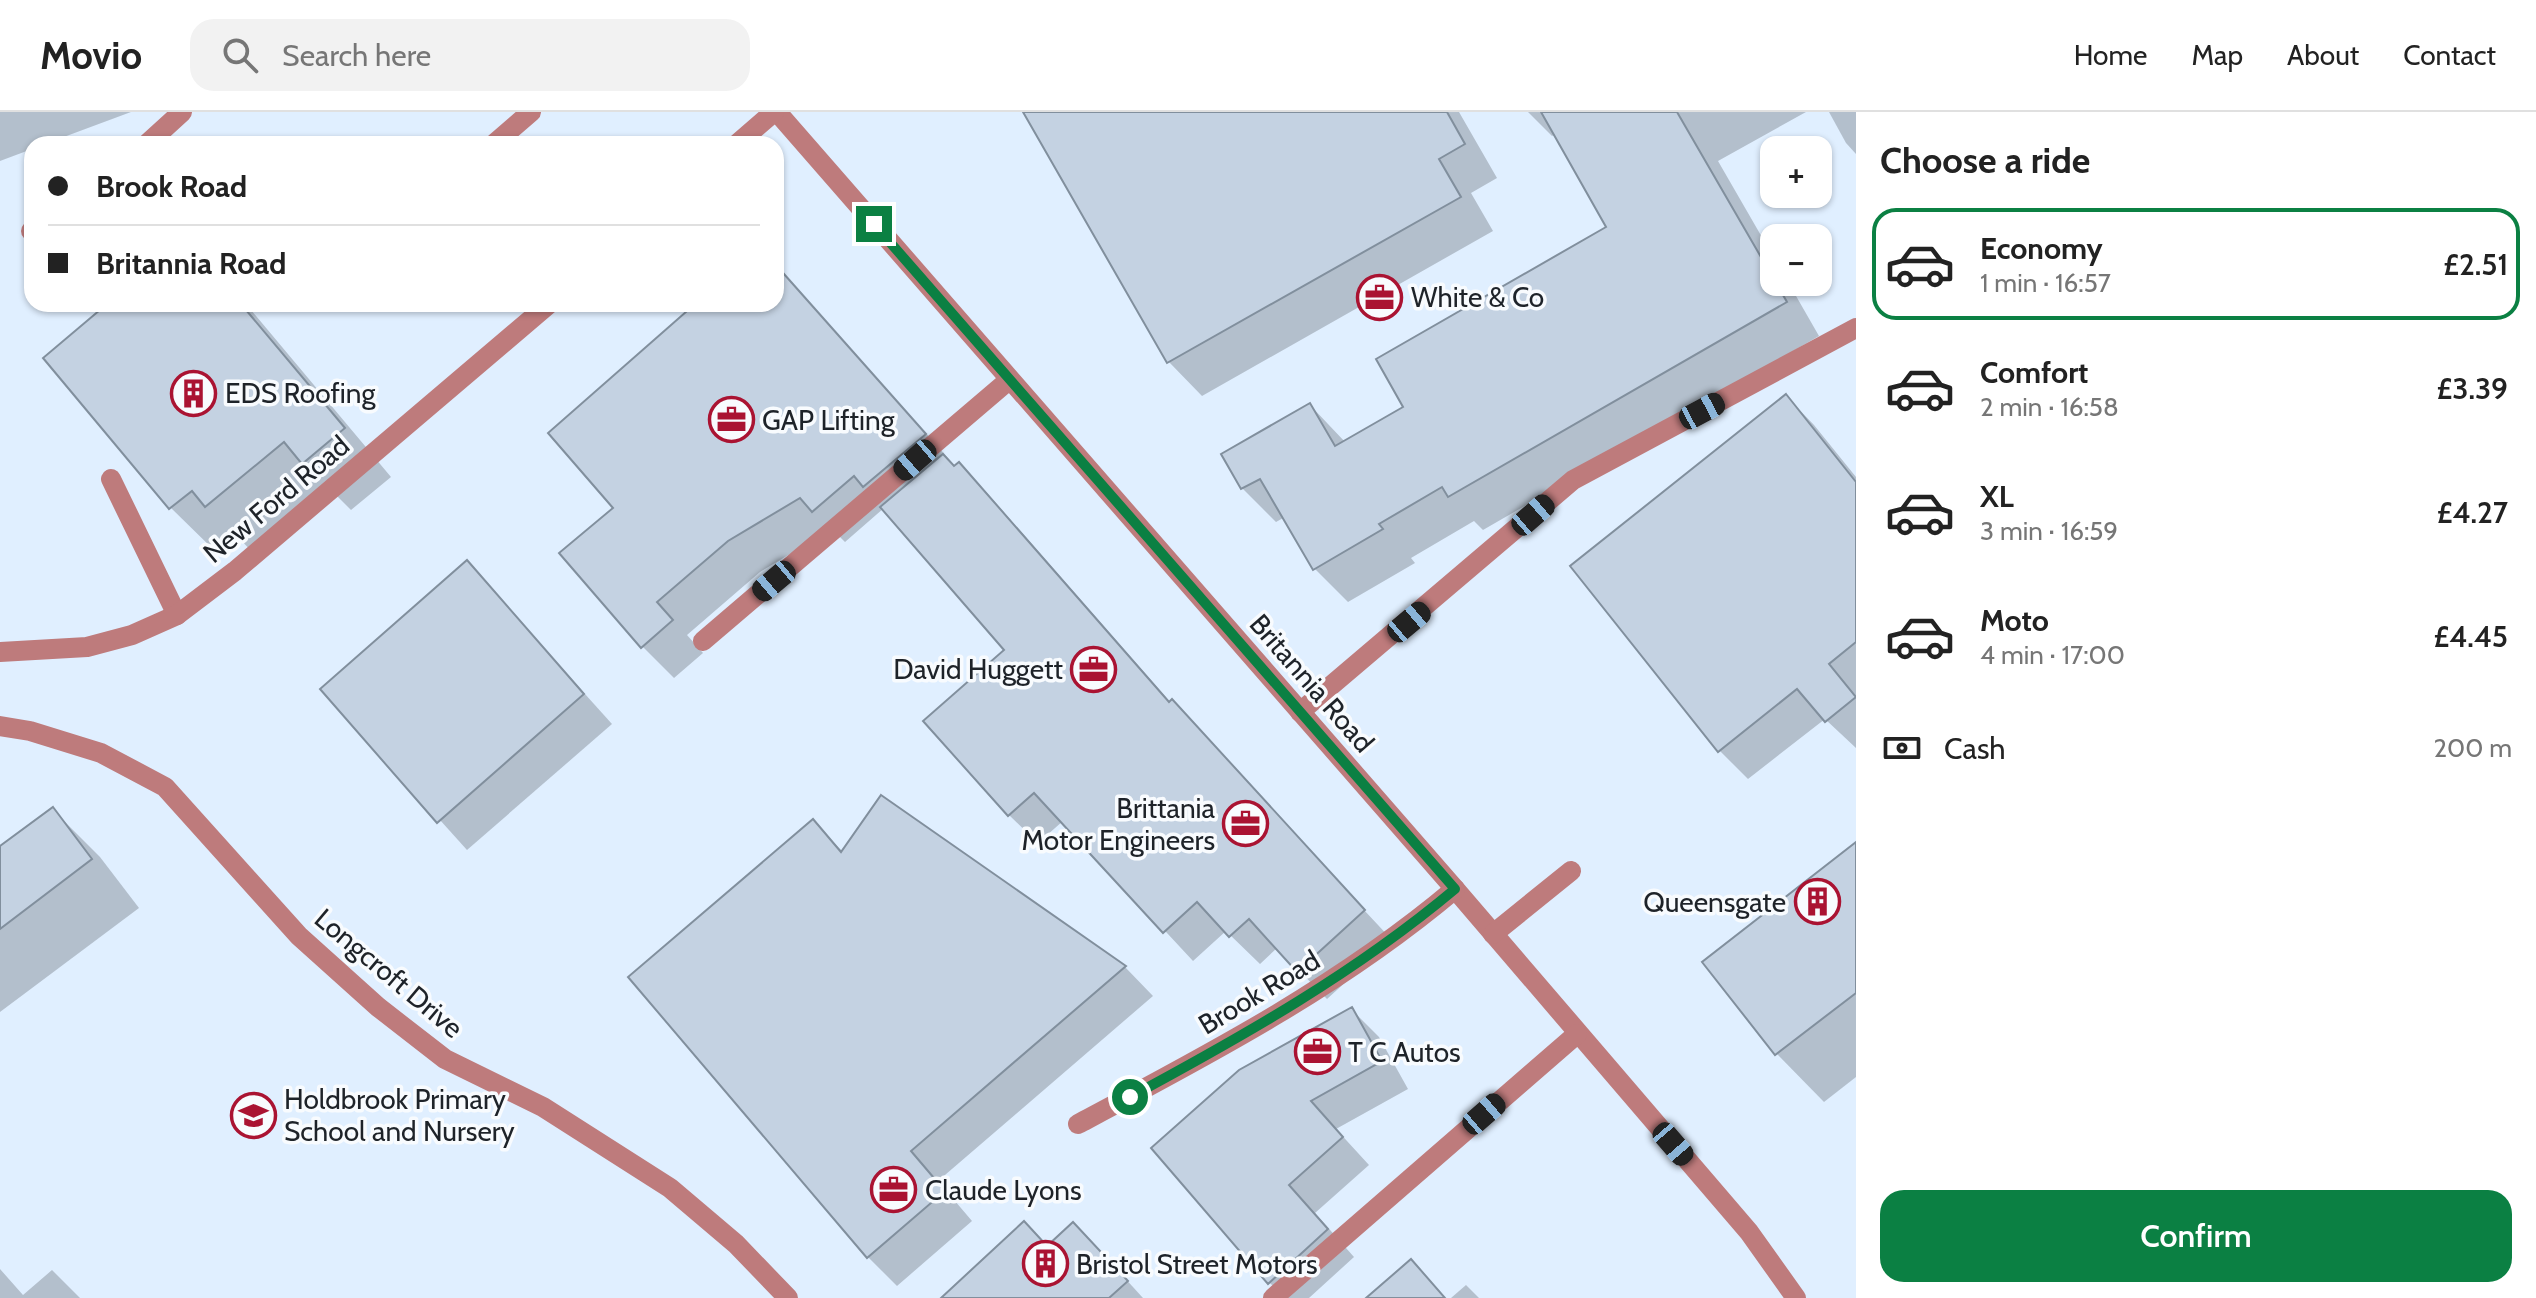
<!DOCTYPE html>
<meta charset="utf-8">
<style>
:root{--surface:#fff;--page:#f2f2f2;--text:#222;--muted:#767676;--line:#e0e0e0;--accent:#0b8043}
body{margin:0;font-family:Cabin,sans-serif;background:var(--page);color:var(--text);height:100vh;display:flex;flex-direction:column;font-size:30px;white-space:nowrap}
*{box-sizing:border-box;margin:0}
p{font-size:26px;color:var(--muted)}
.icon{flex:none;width:44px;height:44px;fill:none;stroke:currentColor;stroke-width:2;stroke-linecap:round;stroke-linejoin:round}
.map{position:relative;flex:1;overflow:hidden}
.details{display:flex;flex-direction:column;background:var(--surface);width:680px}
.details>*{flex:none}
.hud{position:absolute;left:24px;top:24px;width:760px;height:176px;border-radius:24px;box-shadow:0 2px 6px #0004;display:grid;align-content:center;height:176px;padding:0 24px;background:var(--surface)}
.controls{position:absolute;left:1760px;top:24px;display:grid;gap:16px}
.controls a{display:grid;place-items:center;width:72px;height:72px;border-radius:16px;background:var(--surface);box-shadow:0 2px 6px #0004;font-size:40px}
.end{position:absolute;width:36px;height:36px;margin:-18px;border:10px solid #0b8043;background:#fff;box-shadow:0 0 0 4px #fff}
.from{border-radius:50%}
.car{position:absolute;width:24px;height:48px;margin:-24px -12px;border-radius:10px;box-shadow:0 0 6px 2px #0007;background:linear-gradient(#222 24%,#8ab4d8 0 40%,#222 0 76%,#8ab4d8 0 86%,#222 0)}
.hud b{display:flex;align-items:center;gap:28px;height:76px;font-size:30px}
.hud b+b{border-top:2px solid var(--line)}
.hud i{width:20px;height:20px;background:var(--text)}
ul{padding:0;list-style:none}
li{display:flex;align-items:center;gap:24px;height:112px;margin:0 16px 12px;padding:0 8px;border:4px solid transparent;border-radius:24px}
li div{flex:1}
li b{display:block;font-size:30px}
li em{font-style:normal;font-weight:600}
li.current{border-color:var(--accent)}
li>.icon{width:72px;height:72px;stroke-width:1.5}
h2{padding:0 24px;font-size:36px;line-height:96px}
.pay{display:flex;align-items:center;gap:20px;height:88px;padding:0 24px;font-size:30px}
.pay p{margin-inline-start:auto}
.primary-button{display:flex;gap:16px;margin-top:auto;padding:16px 24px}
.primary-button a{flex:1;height:92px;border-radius:24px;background:var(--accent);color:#fff;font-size:32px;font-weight:600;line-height:92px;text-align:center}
header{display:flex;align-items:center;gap:48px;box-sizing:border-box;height:112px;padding:0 40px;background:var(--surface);border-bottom:2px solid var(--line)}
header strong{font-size:38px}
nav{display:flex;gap:44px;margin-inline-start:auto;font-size:28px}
.search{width:560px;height:72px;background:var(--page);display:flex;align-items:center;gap:20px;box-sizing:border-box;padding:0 28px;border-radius:24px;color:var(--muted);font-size:30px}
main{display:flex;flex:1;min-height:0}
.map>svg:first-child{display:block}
.shadow{fill:#0003}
.building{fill:#c4d2e2;stroke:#818f9d;stroke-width:2}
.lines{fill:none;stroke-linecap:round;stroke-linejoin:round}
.minor{stroke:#be7b7c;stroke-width:20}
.route{stroke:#0b8043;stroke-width:10}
.labels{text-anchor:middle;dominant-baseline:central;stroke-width:7;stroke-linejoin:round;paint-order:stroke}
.poi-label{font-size:28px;fill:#1e2329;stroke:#f8fbfe;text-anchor:start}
.street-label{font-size:28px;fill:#1e2329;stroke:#f8fbfe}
</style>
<header>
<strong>Movio</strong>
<div class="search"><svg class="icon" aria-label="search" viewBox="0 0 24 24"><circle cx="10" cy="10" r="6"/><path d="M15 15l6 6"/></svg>Search here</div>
<nav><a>Home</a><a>Map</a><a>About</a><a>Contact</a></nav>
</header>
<main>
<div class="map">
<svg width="1856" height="1186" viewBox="0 0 1856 1186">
<rect width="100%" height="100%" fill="#e0efff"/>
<g class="shadow">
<path d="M0,0H131L45,32H32V37L0,49Z"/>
<path d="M1026,0H1459L1497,66L1471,81L1493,119L1202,284L1169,250Z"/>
<path d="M1528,0H1806L1718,49L1774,146V170H1788L1819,224L1483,418L1474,409L1411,446L1415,451L1348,490L1314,456L1285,405L1276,410L1242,376L1310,293L1346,331L1406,296L1608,116L1556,22L1552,24Z"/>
<path d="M1829,0H1856V42L1846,31Z"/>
<path d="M776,153L956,355L959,352L987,381L1171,591L1392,828L1327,887L1277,836L1260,852L1226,819L1193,849L1063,709L1038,731L1009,703L1007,538L884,396L845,430L832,417L760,460L687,523L703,541L674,566L642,534L616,396L698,192H776Z"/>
<path d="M110,192H246L391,365L351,398L331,378L254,442L239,426L219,443L171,396L46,246Z"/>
<path d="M1786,284L1814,313L1856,365V636L1825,607L1748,667L1720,639L1573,455Z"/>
<path d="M467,451L612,612L467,738L322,577Z"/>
<path d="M882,686L1125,855L1153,884L938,1069L972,1109L897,1174L868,1145L631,865L813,710L843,740Z"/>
<path d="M52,697L100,745L139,796L0,900V737Z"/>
<path d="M1856,732V965L1824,990L1777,942L1705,850Z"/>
<path d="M1352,898L1379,925L1408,977L1336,1017L1369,1053L1315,1101L1354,1145L1309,1186H1285L1269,1170L1240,960Z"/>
<path d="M1048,1136L1102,1141L1143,1186H944Z"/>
<path d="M0,1157L23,1183L52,1158L80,1186H0Z"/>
<path d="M1466,1173L1479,1186H1451Z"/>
</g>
<g class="building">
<path d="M1023,0H1447L1465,32L1439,47L1461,85L1167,251Z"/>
<path d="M1541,0H1677L1787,190L1448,385L1442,375L1379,412L1383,417L1313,458L1260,367L1241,377L1221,342L1310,291L1335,334L1403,295L1376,247L1606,115Z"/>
<path d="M776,153L926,322L863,375L854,364L812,400L800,386L728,429L657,490L673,508L641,536L559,441L613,396L548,321L695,192H776Z"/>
<path d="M107,192H241L345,316L302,352L284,330L205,395L192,379L169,397L43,246Z"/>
<path d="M1786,282L1856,370V530L1829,552L1856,585L1825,610L1797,577L1718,640L1570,454Z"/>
<path d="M943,342L954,354L959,350L1169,590L1172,587L1365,798L1297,860L1249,807L1229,825L1197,790L1163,821L1034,681L1008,704L923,609L1004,538L880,395Z"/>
<path d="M467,448L584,582L437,711L320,577Z"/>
<path d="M881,683L1126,854L911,1039L945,1079L867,1146L628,865L813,707L841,740Z"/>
<path d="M53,695L92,747L0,817V734Z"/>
<path d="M1856,730V881L1775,943L1702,850Z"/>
<path d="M1352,895L1382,949L1311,989L1343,1025L1289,1073L1328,1117L1268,1172L1151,1036L1239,958Z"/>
<path d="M1024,1109L1047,1134L1073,1110L1128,1169L1109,1186H941Z"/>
<path d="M1411,1147L1445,1186H1366Z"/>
</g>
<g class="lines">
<g class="minor">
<path d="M777,0L1455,777L1749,1120L1796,1186"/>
<path d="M147,32L182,0"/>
<path d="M494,32L531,0"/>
<path d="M737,32L774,0"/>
<path d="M31,119L32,118"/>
<path d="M111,367L177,503"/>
<path d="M703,529L1009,268"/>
<path d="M0,540L87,535L132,523L177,503L235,459L549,192"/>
<path d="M1300,600L1573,368L1856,216"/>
<path d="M0,614L30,619L101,641L165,675L299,824L378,895L445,947L543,995L670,1076L736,1132L788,1186"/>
<path d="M1493,822L1571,759"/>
<path d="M1078,1012C1210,942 1340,874 1455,777"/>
<path d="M1273,1186L1577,922"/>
</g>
</g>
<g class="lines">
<path class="route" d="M874,112L1455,777C1355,861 1245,923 1130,985"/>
</g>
<defs>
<symbol id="office-ring" viewBox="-11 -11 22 22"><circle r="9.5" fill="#f8fbfe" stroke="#aa1332" stroke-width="1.5"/><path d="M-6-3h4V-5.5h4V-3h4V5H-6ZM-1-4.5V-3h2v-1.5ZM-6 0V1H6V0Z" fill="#aa1332"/></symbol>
<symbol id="building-ring" viewBox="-11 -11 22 22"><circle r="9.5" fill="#f8fbfe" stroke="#aa1332" stroke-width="1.5"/><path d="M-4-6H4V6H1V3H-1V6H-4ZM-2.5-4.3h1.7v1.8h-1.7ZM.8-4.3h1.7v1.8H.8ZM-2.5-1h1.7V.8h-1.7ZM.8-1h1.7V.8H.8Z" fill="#aa1332"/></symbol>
<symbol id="school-ring" viewBox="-11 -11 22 22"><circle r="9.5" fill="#f8fbfe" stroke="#aa1332" stroke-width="1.5"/><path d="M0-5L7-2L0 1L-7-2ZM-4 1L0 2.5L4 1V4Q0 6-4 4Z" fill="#aa1332"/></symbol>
</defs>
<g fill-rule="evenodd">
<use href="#office-ring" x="1354" y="160" width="51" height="51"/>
<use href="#building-ring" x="168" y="256" width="51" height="51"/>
<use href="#office-ring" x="706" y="282" width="51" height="51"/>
<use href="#office-ring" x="1068" y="532" width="51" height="51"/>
<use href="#office-ring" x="1220" y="686" width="51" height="51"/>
<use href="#building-ring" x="1792" y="764" width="51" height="51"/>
<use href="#office-ring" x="1292" y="914" width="51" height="51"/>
<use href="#school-ring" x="228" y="978" width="51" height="51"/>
<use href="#office-ring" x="868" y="1052" width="51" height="51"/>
<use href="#building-ring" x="1020" y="1126" width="51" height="51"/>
</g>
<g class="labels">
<g class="poi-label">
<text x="1411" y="185">White &amp; Co</text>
<text x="225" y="281">EDS Roofing</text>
<text x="762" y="308">GAP Lifting</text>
<text x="1063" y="557" text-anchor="end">David Huggett</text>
<text x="1215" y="696" text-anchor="end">Brittania<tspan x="1215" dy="32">Motor Engineers</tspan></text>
<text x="1786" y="790" text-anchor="end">Queensgate</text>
<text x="1348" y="940">T C Autos</text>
<text x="284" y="987">Holdbrook Primary<tspan x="284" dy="32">School and Nursery</tspan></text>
<text x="925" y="1078">Claude Lyons</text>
<text x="1076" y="1152">Bristol Street Motors</text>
</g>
<g class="street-label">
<text transform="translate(276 387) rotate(-40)">New Ford Road</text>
<text transform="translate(1312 571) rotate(49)">Britannia Road</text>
<text transform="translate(389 861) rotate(40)">Longcroft Drive</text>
<text transform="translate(1259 880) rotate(-31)">Brook Road</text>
</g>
</g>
</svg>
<div class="controls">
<a>+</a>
<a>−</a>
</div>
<i class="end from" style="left:1130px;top:985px"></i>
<i class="end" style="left:874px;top:112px"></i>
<i class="car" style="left:1702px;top:299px;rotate:62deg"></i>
<i class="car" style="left:915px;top:348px;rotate:229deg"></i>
<i class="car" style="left:1533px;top:403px;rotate:49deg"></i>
<i class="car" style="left:774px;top:469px;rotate:230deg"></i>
<i class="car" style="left:1409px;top:510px;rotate:50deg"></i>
<i class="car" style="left:1484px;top:1002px;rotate:49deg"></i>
<i class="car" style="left:1673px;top:1032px;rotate:139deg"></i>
<div class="hud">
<b><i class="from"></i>Brook Road</b>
<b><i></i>Britannia Road</b>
</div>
</div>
<section class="details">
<h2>Choose a ride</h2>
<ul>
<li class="current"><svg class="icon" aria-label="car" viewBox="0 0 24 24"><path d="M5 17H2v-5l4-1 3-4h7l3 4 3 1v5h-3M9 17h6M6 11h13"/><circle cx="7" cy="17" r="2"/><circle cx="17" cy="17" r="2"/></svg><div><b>Economy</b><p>1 min · 16:57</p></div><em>£2.51</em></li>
<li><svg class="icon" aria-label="car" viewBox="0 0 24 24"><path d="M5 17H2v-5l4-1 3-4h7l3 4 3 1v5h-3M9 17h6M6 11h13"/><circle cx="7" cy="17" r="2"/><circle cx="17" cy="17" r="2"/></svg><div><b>Comfort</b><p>2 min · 16:58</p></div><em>£3.39</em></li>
<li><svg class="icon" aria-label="car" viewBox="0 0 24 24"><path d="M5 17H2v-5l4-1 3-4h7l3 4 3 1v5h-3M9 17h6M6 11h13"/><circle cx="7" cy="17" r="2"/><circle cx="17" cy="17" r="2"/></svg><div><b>XL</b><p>3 min · 16:59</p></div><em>£4.27</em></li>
<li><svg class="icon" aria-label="car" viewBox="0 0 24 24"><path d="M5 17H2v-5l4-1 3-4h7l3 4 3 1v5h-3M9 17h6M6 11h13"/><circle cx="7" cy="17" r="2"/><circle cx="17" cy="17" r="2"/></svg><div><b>Moto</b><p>4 min · 17:00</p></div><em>£4.45</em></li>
</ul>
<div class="pay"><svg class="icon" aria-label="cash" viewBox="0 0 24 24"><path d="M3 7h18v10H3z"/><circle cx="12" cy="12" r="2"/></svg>Cash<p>200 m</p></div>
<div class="primary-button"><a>Confirm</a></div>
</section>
</main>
